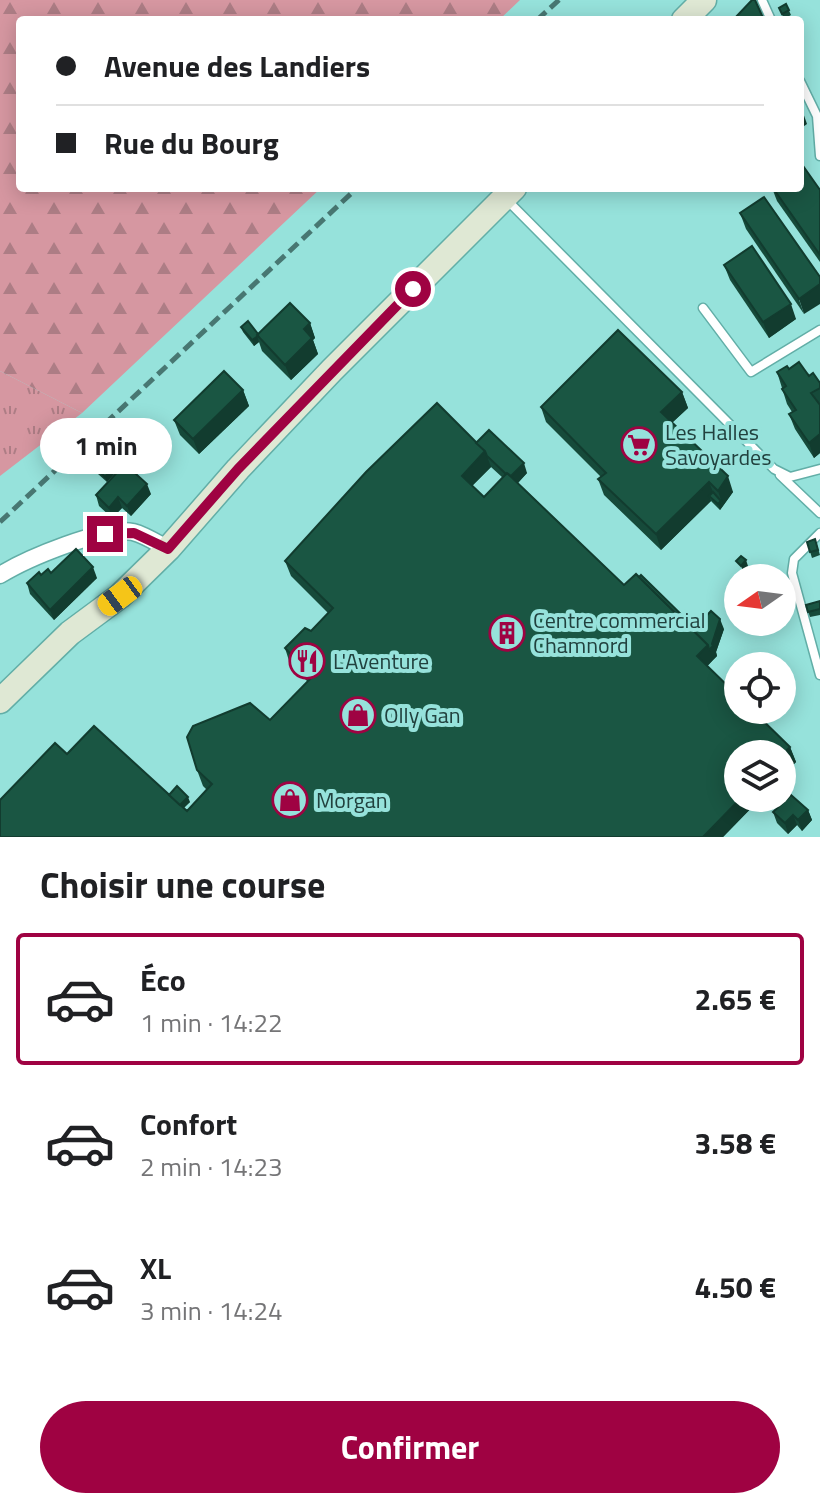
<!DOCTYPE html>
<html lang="fr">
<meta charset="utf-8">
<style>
:root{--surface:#fff;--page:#f2f2f2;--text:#202124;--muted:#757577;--line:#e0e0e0;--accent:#9f0242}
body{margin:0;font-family:"Titillium Web",sans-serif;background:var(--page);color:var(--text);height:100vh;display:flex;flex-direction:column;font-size:30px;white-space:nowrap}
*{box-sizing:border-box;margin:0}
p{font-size:26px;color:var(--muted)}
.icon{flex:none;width:44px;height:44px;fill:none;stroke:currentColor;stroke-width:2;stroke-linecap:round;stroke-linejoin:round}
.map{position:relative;height:837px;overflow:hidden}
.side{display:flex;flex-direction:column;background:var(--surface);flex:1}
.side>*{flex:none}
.hud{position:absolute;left:16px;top:16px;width:788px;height:176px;border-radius:8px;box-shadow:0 4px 20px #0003;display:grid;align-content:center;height:176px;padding:0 40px;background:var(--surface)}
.needle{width:52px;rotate:256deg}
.tools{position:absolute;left:724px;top:564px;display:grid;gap:16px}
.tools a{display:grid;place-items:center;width:72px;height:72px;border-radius:50%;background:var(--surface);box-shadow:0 4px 20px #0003;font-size:40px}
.end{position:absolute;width:36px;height:36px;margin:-18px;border:10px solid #9f0242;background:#fff;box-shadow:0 0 0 4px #fff}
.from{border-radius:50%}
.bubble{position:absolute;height:56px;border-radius:28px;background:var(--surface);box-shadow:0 4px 20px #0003;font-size:26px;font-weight:700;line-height:56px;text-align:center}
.car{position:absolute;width:24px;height:48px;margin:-24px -12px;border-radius:10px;box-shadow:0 0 6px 2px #0007;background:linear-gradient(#f5c518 24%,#345 0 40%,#f5c518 0 76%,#345 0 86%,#f5c518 0)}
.hud b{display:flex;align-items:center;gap:28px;height:76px;font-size:30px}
.hud b+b{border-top:2px solid var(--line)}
.hud i{width:20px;height:20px;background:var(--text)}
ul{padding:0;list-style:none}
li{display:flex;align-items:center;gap:24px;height:132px;margin:0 16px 12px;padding:0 24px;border:4px solid transparent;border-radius:8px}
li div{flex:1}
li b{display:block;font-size:30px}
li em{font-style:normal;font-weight:700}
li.active{border-color:var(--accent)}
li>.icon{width:72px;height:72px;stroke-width:1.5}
h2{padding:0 40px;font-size:36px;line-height:96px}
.primary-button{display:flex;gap:16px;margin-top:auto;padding:16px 40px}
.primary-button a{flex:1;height:92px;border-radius:48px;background:var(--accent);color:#fff;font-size:32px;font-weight:700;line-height:92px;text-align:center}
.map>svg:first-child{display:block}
.grass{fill:url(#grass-tufts)}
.forest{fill:url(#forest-firs)}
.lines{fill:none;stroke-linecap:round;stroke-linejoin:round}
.lane-casing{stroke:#62aea7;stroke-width:11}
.street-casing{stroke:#62aea7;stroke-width:19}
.secondary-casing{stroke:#62aea7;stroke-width:27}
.lane{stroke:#fff;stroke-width:8}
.street{stroke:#fff;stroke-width:16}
.secondary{stroke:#dfe8d4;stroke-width:24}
.rail{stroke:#487772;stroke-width:5;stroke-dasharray:12 6;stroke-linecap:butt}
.wall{fill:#164a3a;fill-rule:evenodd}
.shaded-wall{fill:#123c2f}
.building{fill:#1a5643;stroke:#123c2f;stroke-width:2}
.route{stroke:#9f0242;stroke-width:10}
.labels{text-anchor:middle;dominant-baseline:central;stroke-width:8;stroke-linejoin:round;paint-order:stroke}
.poi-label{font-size:22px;fill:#21413e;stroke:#96e2db;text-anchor:start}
</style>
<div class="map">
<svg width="820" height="837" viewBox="0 0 820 837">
<defs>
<pattern id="grass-tufts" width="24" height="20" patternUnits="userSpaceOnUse" patternTransform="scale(2)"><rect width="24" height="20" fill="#d697a1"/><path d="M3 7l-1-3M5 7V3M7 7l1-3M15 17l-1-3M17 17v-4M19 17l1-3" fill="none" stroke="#ad7d85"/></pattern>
<pattern id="forest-firs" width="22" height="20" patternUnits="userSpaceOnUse" patternTransform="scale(2)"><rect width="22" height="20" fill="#d697a1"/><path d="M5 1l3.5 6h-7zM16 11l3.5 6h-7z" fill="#ad7d85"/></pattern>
</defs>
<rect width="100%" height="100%" fill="#96e2db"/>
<path class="grass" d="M0,371L82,413L0,476Z"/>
<path class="forest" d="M0,0H520L499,20H20V188H321L82,413L0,371Z"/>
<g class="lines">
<defs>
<g id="lane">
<path d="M762,0L771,20"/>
<path d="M800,81L817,116L820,156"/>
<path d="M508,201L774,469L790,477L820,469"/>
<path d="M703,308L751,372L820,330"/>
<path d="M780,475L820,513"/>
<path d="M820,533L794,559L792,573L820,675"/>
</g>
<path id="street" d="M0,575C26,559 103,526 133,532C145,535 157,543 168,549"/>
<g id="secondary">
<path d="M684,20L704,0"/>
<path d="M0,701L70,633L120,596L168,549L238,469L332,370L514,188"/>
</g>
</defs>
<use href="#lane" class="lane-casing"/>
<use href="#street" class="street-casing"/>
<use href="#secondary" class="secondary-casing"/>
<use href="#lane" class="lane"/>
<use href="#street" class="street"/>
<use href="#secondary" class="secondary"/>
<g class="rail">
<path d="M537,20L559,0"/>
<path d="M0,522L357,188"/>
</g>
</g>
<g class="wall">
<path d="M786,4L791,15L784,19L779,8Z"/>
<path d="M772,188L820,190V262L777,201Z"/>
<path d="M764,197L804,314L746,229L740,213Z"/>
<path d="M724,265L796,319L769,338L730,280Z"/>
<path d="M310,323L315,338L313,340L318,354L291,380L262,351L259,342L254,346L243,332L241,327L258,334Z"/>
<path d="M789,369L805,371L820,383V453L814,458L795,429L789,414L792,412L787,404L777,372Z"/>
<path d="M243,390L249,406L199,454L180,435L174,420Z"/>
<path d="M682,392L688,408L672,423L733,492L720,510L711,501L661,550L604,495L598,479L601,477L546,422L541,407Z"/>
<path d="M476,443L527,473L518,483L624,585L695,628L724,629L716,652L717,656L707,666L790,747L796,762L782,776V754L761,798L723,837H0L67,754L190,802L183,808L187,811L207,790L203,786L197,770L270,720L308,682L290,664L285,648L311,631L328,613L291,576L285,561ZM491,467L503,478L484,497L472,486Z"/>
<path d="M120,460L122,465L107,482L98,474L96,468Z"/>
<path d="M151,494L131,516L122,508L112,518L99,506L96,495Z"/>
<path d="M807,542L817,545L820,555L812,558Z"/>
<path d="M51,573L97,578L54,620L30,594L27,583L41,575Z"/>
<path d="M820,601V615L810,617L806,605Z"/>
<path d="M808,810L812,820L802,831L797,825L788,834L777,823L773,812Z"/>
</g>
<g class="shaded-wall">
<path d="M800,104L807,124L800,129Z"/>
<path d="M820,284V304L804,314L799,299Z"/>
<path d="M791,304L796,319L769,338L763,322Z"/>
<path d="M310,323L315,338L313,340L318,354L291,380L285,365L304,329Z"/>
<path d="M257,336L259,342L254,346L252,340Z"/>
<path d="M243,390L249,406L199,454L193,439Z"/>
<path d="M682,392L688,408L666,428L661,412Z"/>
<path d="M820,434V453L814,458L809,443Z"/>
<path d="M485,451L491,467L467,491L462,476Z"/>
<path d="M120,460L122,465L107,482L105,477Z"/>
<path d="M524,463L527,473L513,488L509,478Z"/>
<path d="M728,476L733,492L723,506L718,491Z"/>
<path d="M709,482L715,497L709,496L711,501L661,550L656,534Z"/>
<path d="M147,484L151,494L131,516L127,506Z"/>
<path d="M118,497L122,508L112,518L109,508Z"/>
<path d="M721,501L723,506L720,510L718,504Z"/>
<path d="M746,560L748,566L743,571L741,566Z"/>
<path d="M93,567L97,578L54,620L50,610Z"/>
<path d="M720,619L724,629L716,652L717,656L713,660L709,650Z"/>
<path d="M708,645L713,660L703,671L697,656Z"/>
<path d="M790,747L796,762L782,776V755Z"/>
<path d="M188,797L190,802L178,814L176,809Z"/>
<path d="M741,798H761L723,837H703Z"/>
<path d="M808,810L812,820L802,831L798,820Z"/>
<path d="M793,815L797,825L788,834L785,823Z"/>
</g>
<g class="building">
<path d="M752,0H755L764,20H733Z"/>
<path d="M786,4L789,10L782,14L779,8Z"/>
<path d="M801,163L820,190V255L773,188H800V164Z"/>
<path d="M764,197L820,277V284L799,299L740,213Z"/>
<path d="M752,246L791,304L763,322L724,265Z"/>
<path d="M290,303L310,323L304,329L312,338L285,365L257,335Z"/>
<path d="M248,321L258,334L257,335L258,336L252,340L241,327Z"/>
<path d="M618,330L682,392L661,412L728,476L718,491L709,482L656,534L598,479L606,473L541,407Z"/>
<path d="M799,362L809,376L813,373L820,383V388L811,393L820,405V434L809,443L789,414L796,410L782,389L786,386L777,372L787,366L789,369Z"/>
<path d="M224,371L243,390L193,439L174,420Z"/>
<path d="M437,403L485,451L462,476L484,497L507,473L624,585L636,574L708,645L697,656L738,696V710H752L790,747L782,755V754H738V798H741L703,837H0V800L55,743L67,754L94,726L187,811L212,784L197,770L187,737L193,726L250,703L270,720L312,677L285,648L305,628L311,631L333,608L285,561L366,472Z"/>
<path d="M489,430L524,463L511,476L507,473L506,474L487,456L485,451L476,443Z"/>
<path d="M111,452L120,460L105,477L96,468Z"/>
<path d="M125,464L147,484L127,506L118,497L109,508L96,495Z"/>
<path d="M713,492L721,501L718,504L709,496Z"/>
<path d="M815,539L818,550L810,552L807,542Z"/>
<path d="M76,549L93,567L50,610L27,583L39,572L41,575L48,569L51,573Z"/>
<path d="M741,556L746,560L741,566L736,561Z"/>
<path d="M641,575L695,628L711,611L720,619L712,644L713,646L709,650L708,645L639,577Z"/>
<path d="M820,601V609L808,612L806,605Z"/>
<path d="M177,786L188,797L180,805L169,795Z"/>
<path d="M791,795L808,810L798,820L793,815L785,823L773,812Z"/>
</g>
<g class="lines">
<path class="route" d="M105,534L134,533L168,549L238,469L413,289"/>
</g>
<defs>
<symbol id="supermarket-ring" viewBox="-11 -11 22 22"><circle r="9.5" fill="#96e2db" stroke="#9f0242" stroke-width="1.5"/><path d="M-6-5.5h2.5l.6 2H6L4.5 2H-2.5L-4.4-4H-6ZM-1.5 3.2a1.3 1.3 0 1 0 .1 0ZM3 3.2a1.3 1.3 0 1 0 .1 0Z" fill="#9f0242"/></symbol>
<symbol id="building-ring" viewBox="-11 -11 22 22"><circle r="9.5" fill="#96e2db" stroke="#9f0242" stroke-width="1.5"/><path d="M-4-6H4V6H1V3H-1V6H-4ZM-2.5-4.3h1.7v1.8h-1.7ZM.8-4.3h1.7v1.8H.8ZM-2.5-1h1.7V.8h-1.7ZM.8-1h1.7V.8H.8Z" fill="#9f0242"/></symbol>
<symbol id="restaurant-ring" viewBox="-11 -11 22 22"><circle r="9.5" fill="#96e2db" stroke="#9f0242" stroke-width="1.5"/><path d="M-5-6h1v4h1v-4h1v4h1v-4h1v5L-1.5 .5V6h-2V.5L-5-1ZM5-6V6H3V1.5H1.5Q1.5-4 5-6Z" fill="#9f0242"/></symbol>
<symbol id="shop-ring" viewBox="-11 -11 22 22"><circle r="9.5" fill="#96e2db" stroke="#9f0242" stroke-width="1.5"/><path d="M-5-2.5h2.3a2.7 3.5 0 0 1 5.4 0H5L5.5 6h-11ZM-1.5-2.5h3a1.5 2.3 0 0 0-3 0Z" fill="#9f0242"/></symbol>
</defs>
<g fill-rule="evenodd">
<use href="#supermarket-ring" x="619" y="425" width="40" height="40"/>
<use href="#building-ring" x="487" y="613" width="40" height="40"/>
<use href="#restaurant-ring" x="287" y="641" width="40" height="40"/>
<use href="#shop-ring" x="338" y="695" width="40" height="40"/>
<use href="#shop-ring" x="270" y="780" width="40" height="40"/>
</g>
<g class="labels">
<g class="poi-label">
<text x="665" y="432">Les Halles<tspan x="665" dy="25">Savoyardes</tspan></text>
<text x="533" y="620">Centre commercial<tspan x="533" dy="25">Chamnord</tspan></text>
<text x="333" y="661">L'Aventure</text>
<text x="384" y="715">Olly Gan</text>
<text x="316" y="800">Morgan</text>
</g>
</g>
</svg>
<div class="tools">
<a><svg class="needle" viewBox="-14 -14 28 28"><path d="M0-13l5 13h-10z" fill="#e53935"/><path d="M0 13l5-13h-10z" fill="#757577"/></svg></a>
<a><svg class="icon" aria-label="locate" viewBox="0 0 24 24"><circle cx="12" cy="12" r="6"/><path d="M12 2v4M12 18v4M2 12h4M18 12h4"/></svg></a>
<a><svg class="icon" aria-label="layers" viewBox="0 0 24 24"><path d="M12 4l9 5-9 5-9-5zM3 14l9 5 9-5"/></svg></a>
</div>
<i class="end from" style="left:413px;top:289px"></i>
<i class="end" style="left:105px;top:534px"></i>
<div class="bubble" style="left:40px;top:418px;width:132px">1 min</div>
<i class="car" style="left:120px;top:596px;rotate:234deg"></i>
<div class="hud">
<b><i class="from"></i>Avenue des Landiers</b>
<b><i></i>Rue du Bourg</b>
</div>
</div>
<section class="side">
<h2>Choisir une course</h2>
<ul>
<li class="active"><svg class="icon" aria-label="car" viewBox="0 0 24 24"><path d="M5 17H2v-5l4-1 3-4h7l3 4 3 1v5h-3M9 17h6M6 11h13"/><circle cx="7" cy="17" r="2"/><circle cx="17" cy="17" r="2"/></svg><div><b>Éco</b><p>1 min · 14:22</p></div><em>2.65 €</em></li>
<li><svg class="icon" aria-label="car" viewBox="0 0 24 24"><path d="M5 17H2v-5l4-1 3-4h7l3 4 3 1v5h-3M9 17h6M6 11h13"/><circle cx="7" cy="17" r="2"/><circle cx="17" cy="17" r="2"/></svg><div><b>Confort</b><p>2 min · 14:23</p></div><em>3.58 €</em></li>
<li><svg class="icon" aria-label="car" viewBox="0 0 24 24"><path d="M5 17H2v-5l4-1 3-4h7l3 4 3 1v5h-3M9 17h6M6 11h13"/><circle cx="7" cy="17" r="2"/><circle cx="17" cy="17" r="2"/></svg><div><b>XL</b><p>3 min · 14:24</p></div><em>4.50 €</em></li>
</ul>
<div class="primary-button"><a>Confirmer</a></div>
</section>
